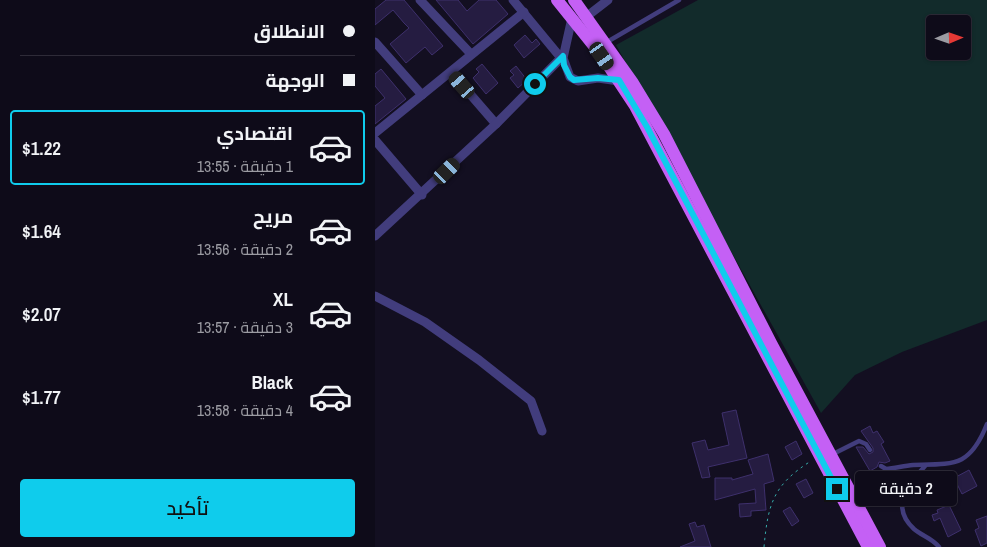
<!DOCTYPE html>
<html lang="ar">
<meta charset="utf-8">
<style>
:root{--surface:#0e0b19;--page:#171422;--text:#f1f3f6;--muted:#9b9ba2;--line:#2e2b38;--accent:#0fccec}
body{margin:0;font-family:"Archivo Narrow",Cairo,sans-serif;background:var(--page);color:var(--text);direction:rtl;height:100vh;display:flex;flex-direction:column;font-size:19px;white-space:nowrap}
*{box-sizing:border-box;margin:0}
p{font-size:16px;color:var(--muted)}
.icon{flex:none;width:28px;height:28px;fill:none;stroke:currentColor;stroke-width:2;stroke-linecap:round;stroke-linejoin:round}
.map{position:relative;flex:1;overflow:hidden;direction:ltr}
.side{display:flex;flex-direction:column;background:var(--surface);width:375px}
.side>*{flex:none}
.top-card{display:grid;align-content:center;height:110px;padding:0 20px;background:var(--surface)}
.needle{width:32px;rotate:88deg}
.tools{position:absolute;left:551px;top:15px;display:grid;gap:10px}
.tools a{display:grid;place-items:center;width:45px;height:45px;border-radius:5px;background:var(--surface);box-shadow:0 1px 4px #0004,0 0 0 1px var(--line);font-size:25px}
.end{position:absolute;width:22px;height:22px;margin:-11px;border:6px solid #0fccec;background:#111;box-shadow:0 0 0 2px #111}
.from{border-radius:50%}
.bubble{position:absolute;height:35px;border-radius:5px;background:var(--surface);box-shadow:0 1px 4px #0004,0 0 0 1px var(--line);font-size:16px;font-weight:600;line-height:35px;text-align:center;direction:rtl}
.car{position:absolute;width:15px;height:30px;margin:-15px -8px;border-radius:6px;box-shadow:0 0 4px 1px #0007;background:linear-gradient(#222 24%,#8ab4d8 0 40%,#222 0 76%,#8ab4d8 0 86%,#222 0)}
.top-card b{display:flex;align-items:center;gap:18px;height:48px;font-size:19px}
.top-card b+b{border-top:1px solid var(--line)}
.top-card i{width:12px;height:12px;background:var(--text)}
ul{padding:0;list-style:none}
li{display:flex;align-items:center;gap:15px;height:75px;margin:0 10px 8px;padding:0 10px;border:2px solid transparent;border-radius:5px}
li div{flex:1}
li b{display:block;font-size:19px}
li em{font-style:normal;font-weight:600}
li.current{border-color:var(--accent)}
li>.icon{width:45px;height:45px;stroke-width:1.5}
.action{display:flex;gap:10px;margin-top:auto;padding:10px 20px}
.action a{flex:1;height:58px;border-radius:5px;background:var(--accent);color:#111;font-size:20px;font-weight:600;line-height:58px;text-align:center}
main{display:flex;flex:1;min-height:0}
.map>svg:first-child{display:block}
.green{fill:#122b2b;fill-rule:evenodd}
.building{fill:#251c41;stroke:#3e306c}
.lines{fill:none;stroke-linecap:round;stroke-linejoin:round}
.path{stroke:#36acaa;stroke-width:1;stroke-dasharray:2.5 4;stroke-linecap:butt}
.lane{stroke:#423d7d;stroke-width:4.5}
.street{stroke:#423d7d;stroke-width:9}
.primary{stroke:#c460f5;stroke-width:12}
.route{stroke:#0fccec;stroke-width:6}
</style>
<main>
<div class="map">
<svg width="612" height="547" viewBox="0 0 612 547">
<rect width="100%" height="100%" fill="#130f21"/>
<path class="green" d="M323,0H612V320L527,352L480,375L446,413L241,45ZM560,24H588V51H560Z"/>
<g class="building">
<path d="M11,0H29L68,46L57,55L50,47L31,63L15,44L34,28L29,23L18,10L0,25V9Z"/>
<path d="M61,0H83L92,11L104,0H121L133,14L98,44Z"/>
<path d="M150,35L157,43L161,39L165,44L149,58L139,45Z"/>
<path d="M107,64L123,83L111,94L98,78L104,72L101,69Z"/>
<path d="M141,66L152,80L143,88L135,78L139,75L135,71Z"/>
<path d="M6,69L31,99L0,124V106L10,98L0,86V74Z"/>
<path d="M361,410L372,458L333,467L335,477L327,478L317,443L330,440L333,450L354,445L347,413Z"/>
<path d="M495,426L498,433L502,431L509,442L506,444L515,461L510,463L504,462L502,467L495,471L481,447H488L494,454L498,452V448L486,431Z"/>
<path d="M421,441L427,454L417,460L410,447Z"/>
<path d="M393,454L399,481L389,484L391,510L376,511V516L365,517L364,504L381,503L380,489L340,500V478H357V480L378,474L373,460Z"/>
<path d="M594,470L602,486L587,494L579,478Z"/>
<path d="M431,479L438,493L429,498L421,484Z"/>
<path d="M574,505L586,530L573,537L565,518L559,521L557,515L563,513L562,510Z"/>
<path d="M415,507L424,521L417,526L408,511Z"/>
<path d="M612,516V543L606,546L600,530L604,528L601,520Z"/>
<path d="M320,522L322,527L329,525L336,547H305L320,541L314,524Z"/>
</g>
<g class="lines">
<path class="path" d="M389,547C393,504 398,485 436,461"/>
<g class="lane">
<path d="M232,42L304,0"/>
<path d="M458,454L484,441L491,444L495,450"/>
<path d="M506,466L511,469C520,468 529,466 538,465C580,464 595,467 612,424"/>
<path d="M550,466C534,484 514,506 539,529C547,536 557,538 564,547"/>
</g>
<g class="street">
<path d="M45,0L96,54"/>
<path d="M138,0L186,58"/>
<path d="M211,17L233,0"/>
<path d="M197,18L188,58L195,77L203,81L223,78L244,81"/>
<path d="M0,42L47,95"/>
<path d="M76,72L121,124"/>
<path d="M0,133L149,12"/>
<path d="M0,140L47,195"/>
<path d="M0,236L121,124L188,56"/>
<path d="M0,296L50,322L104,360L156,401L167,431"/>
</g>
<g class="primary">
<path d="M182,0L227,56L260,106L493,547"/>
<path d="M199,0L258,83L289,134L396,343L505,547"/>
</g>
</g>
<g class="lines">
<path class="route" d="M160,84L188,56L189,65L195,77L199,80L223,78L244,80L272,127L462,489"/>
</g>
</svg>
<div class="tools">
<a><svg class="needle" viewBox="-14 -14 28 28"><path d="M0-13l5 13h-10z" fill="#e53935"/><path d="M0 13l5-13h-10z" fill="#9b9ba2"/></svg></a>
</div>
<i class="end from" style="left:160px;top:84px"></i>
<i class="end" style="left:462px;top:489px"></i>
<div class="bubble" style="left:480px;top:471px;width:102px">2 دقيقة</div>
<i class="car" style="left:227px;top:56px;rotate:145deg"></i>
<i class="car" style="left:87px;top:85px;rotate:319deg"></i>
<i class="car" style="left:72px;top:171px;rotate:46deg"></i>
</div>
<section class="side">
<div class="top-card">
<b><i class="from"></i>الانطلاق</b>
<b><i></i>الوجهة</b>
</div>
<ul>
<li class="current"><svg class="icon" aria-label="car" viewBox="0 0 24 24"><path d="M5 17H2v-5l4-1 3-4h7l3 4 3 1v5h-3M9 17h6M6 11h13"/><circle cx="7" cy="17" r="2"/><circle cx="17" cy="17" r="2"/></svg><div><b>اقتصادي</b><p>1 دقيقة · 13:55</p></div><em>$1.22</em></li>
<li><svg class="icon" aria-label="car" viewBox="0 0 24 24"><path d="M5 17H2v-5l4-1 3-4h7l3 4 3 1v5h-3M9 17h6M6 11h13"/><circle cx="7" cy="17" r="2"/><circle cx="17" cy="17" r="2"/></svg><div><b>مريح</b><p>2 دقيقة · 13:56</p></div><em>$1.64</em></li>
<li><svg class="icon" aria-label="car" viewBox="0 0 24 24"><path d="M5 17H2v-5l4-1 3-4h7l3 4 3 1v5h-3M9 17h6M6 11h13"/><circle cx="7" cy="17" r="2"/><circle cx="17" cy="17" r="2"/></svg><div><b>XL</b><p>3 دقيقة · 13:57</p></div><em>$2.07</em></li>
<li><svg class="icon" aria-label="car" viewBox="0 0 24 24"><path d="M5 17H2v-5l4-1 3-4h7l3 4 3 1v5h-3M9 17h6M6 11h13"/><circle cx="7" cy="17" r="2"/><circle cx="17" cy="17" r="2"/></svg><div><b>Black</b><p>4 دقيقة · 13:58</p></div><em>$1.77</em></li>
</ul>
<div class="action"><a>تأكيد</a></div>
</section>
</main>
